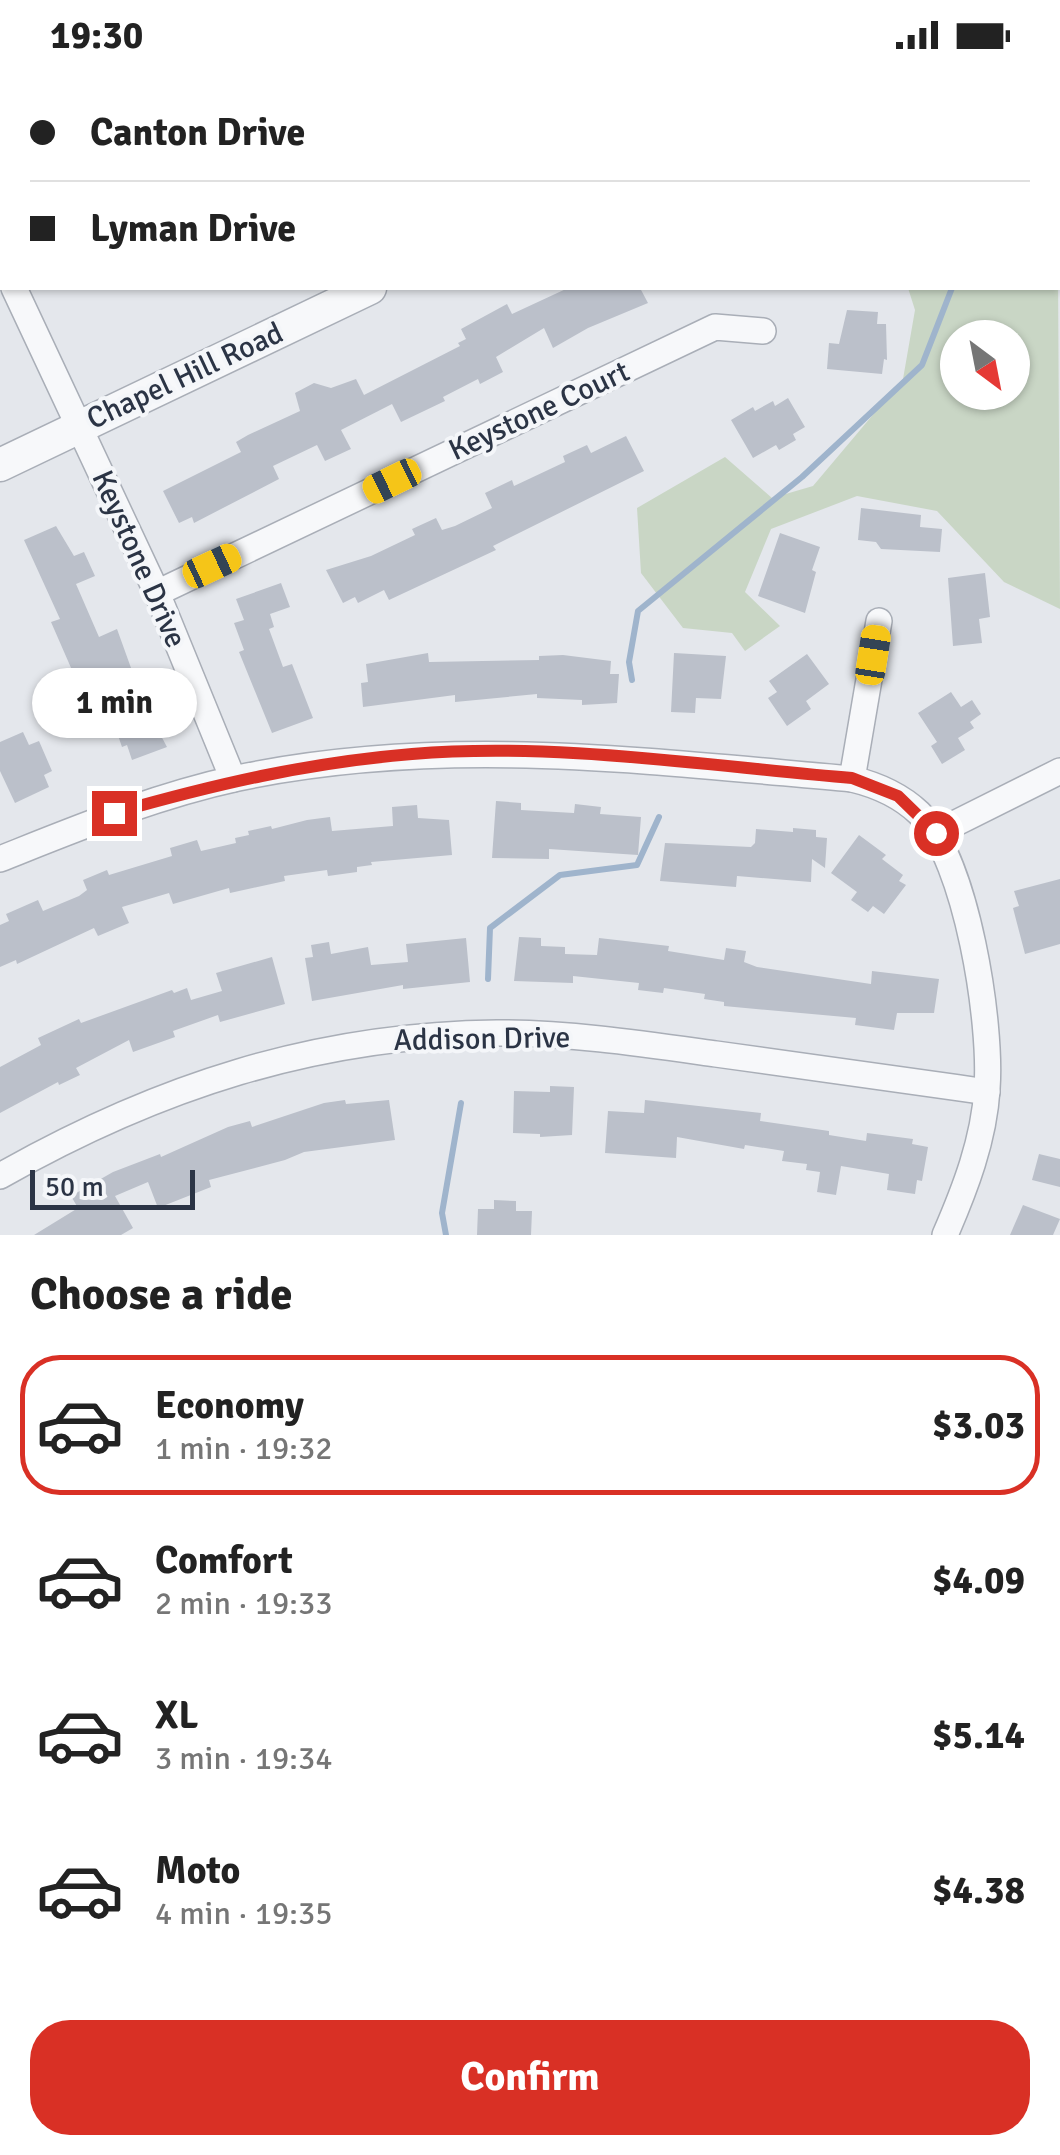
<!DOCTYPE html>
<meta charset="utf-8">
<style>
:root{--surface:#fff;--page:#f6f6f6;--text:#222;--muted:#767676;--line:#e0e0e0;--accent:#d93025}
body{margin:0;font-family:Signika,sans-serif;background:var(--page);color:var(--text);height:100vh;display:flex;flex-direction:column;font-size:38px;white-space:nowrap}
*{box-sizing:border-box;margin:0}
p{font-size:32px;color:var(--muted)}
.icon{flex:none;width:55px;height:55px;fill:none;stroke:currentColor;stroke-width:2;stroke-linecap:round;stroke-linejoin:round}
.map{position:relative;height:1165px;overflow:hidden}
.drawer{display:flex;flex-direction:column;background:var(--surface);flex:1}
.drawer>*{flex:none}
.hud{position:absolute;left:0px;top:0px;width:1060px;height:220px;box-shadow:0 2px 8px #0004;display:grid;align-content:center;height:220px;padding:0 30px;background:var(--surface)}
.needle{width:65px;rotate:148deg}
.tools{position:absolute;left:940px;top:250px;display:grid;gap:20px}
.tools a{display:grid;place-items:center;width:90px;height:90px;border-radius:50%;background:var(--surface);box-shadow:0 2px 8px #0004;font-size:50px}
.scale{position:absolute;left:30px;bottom:25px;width:165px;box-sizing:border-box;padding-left:10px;border:5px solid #2b3445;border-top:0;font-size:28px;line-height:35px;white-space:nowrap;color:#2b3445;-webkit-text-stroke:8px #f4f6f9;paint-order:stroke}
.end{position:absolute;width:45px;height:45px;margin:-22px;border:12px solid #d93025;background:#fff;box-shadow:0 0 0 5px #fff}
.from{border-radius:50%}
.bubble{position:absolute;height:70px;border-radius:35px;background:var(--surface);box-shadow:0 2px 8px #0004;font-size:32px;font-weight:800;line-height:70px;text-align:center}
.car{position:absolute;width:30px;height:60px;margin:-30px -15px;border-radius:12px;box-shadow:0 0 8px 2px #0007;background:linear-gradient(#f5c518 24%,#345 0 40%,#f5c518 0 76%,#345 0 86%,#f5c518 0)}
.hud b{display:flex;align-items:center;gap:35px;height:95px;font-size:38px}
.hud b+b{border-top:2px solid var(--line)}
.hud i{width:25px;height:25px;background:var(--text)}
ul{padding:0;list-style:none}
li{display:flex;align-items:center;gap:30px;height:140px;margin:0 20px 15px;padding:0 10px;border:5px solid transparent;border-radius:40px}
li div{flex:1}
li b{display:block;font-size:38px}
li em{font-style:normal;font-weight:800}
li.current{border-color:var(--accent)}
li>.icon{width:90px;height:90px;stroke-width:1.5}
h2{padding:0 30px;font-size:45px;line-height:120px}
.cta{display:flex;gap:20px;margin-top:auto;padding:20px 30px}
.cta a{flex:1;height:115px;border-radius:40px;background:var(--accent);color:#fff;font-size:40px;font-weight:800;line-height:115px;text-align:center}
.status{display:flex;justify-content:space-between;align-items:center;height:70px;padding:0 50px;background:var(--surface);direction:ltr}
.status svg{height:28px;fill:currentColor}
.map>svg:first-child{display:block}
.green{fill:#c9d6c5;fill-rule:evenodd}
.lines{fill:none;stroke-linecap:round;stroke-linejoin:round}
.stream{stroke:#9fb4cc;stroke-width:6}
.building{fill:#bbc0ca}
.minor-casing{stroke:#a9aeb7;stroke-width:28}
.tertiary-casing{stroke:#a9aeb7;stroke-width:35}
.minor{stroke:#f7f8fa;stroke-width:25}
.tertiary{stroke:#f7f8fa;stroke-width:32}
.route{stroke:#d93025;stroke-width:12}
.labels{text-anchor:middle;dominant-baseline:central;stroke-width:8;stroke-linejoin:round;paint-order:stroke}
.street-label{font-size:30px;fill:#2b3445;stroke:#f4f6f9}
</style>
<div class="status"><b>19:30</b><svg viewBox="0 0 49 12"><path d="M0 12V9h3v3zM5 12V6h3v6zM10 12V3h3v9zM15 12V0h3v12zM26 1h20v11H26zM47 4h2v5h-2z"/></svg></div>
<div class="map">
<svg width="1060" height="1165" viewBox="0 0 1060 1165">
<rect width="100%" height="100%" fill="#e4e7ec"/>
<path class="green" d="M1058,202L1060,539L1004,512L937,441L857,426L771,459L745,522L780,556L745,581L732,563L683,558L641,503L637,438L725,387L772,428L813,416L903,309L915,240L908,218H1058ZM958,268H1012V322H958Z"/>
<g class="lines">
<g class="stream">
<path d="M1058,77L1060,75"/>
<path d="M632,610L629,592L638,541L802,407L922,295L952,218"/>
<path d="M488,909L490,858L560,805L637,795L659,747"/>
<path d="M446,1165L442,1143L461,1033"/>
</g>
</g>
<g class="building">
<path d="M568,218H640L648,233L588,258L553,278L544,258L496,287L503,302L480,314L478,309L443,327L445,331L401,352L392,334L341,360L351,379L325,391L317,375L273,396L279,409L194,453L192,447L179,453L163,421L241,382L236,372L248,365L300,341L295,323L314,313L331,318L356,309L364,325L460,276L458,273L466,269L461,259L507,234L512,244Z"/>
<path d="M847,240L878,242L877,254H886L887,290L884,289L882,304L827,299L829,273L839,274Z"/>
<path d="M788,328L805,357L793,364L796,370L779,380L776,375L753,388L731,350L753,337L755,341L773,331L775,336Z"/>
<path d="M626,366L644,401L493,476L496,480L389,530L384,520L358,533L355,527L343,533L326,500L371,486L415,465L412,459L436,448L442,460L455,456L492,438L485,423L512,410L514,416L565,392L563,386L587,375L591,383Z"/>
<path d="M861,438L921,445L920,457L942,459L940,482L881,479L876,472L858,470Z"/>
<path d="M56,456L74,486L84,482L95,506L76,514L99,567L117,559L144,634L167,677L132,690L127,675L122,677L112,648L102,652L85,603L75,607L51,552L60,549L24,470Z"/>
<path d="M780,463L820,477L812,500L816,502L805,543L758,526Z"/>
<path d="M985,503L990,547L979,549L982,573L953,576L948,508Z"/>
<path d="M281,513L290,537L270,544L274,557L269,559L283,597L292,594L313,648L272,663L239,582L244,580L234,553L244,550L236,529Z"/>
<path d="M428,583L429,592L539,590V586L563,585L611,591L610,604H619L617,633L582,635V630L537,628V624L455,632V625L363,637L361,613L368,612L366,594Z"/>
<path d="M674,583L726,586L721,629L696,628L695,643L671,642Z"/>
<path d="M807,584L829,614L806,631L811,639L787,656L768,628L777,622L769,611Z"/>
<path d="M951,622L961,637L972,630L981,644L970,652L974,658L958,668L965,680L942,694L931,676L937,672L918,643Z"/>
<path d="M23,662L29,675L39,671L52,701L44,705L49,717L15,733L0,701V672Z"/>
<path d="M496,731L521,733V740L574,743L575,734L601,737L600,744L641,747L638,785L549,779V789L492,788Z"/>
<path d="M417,735L418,748L449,750L452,785L371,792L372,795L357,797V802L328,806L327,800L284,806L285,811L230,823L229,818L173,834L169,823L122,837L129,853L98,866L94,858L17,894L16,890L0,897V855L9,851L6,844L38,830L43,841L79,826L87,820L83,810L107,800L109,805L172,786L170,778L197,770L201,781L236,773L235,768L249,765L248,761L271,756L272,759L307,750L330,747L332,761L393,756L392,737Z"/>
<path d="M793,758L816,760V767L827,768L825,798L812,789L811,812L737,806L736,817L660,811L665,773L751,777L755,773L756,759L793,762Z"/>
<path d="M859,765L886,785L882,789L903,805L899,811L906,815L884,844L873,836L868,842L851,830L857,822L831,803Z"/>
<path d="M1060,809V874L1025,884L1013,838L1019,836L1014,821Z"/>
<path d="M519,867L541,868V876L565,877V884L597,885L599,868L669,876L668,881L724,890L726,878L746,881L744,892L757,897L871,914L872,901L939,909L934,943H897L894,960L855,955L856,948L724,936V932L704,929L705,924L664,918L663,923L638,920L639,913L573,906V913L514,911Z"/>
<path d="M466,868L470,912L403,919V915L312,931L305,888L313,887L311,875L329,872L331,884L368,877L371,895L408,892L406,874Z"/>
<path d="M272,887L285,934L220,952L218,945L173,961L175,967L133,982L129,970L76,998L80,1005L59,1015L58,1012L0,1043V997L41,975L38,968L79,949L81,953L172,920L174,923L187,918L191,930L222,921L216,903Z"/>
<path d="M550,1016L574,1017L572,1065L540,1067V1064L513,1063L514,1021L550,1022Z"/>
<path d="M345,1030L346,1034L389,1030L395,1070L304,1082L285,1090L209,1110L211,1117L158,1138L148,1112L115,1126L133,1158L121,1165H34L78,1138L71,1126L113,1102L160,1084L161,1087L228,1057L250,1051L252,1057L324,1033Z"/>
<path d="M645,1030L761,1043L760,1051L829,1061V1065L866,1071L867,1063L913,1069L912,1074L928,1077L922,1111L917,1110L915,1124L887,1120L889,1104L841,1096L836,1125L817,1122L820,1102L806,1100L807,1094L782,1091L784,1081L745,1075L744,1079L677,1067L676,1088L605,1083L608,1041L644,1043Z"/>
<path d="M1039,1084L1060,1089V1117L1032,1110Z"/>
<path d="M494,1130L516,1131V1141H532L531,1165H477L478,1139H494Z"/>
<path d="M1023,1135L1060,1149L1053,1165H1010Z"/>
</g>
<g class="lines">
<defs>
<g id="minor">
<path d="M281,2L283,0"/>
<path d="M0,162L2,161"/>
<path d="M0,185L2,191"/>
<path d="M14,218L157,523L233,709"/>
<path d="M157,523L715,257L763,261"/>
<path d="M852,709L879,551"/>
<path d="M936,763L1060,701"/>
<path d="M0,789C78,758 155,726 238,708C444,665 645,691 852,709C877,715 900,725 919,743C967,790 992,953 987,1019C984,1070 965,1119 945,1165"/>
<path d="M0,1106C157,1017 315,965 497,963C571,963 644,974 716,984C807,997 897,1009 987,1022"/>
</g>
<g id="tertiary">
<path d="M822,2L828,0"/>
<path d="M0,395L370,218"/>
</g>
</defs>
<use href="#minor" class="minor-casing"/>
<use href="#tertiary" class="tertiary-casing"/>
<use href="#minor" class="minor"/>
<use href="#tertiary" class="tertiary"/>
</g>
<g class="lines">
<path class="route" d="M114,743C216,714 306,693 412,684C557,672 707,696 852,708L898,726L936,763"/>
</g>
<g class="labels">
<g class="street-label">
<text transform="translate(185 306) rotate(-25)">Chapel Hill Road</text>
<text transform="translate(539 341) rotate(-25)">Keystone Court</text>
<text transform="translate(139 489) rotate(66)">Keystone Drive</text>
<text transform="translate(482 969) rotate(-1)">Addison Drive</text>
</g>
</g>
</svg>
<div class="tools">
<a><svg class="needle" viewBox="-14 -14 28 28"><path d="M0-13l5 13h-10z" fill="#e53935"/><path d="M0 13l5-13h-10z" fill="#767676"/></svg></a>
</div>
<div class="scale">50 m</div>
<i class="end from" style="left:936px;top:763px"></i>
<i class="end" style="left:114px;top:743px"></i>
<div class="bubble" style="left:32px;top:598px;width:165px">1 min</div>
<i class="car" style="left:392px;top:411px;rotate:244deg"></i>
<i class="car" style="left:212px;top:496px;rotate:65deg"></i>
<i class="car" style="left:873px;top:585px;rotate:9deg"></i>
<div class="hud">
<b><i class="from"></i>Canton Drive</b>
<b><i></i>Lyman Drive</b>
</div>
</div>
<section class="drawer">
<h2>Choose a ride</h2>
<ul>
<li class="current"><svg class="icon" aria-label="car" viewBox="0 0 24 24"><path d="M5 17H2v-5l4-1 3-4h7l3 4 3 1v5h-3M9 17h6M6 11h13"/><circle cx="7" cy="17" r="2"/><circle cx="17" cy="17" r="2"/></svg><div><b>Economy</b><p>1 min · 19:32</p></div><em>$3.03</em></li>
<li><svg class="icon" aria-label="car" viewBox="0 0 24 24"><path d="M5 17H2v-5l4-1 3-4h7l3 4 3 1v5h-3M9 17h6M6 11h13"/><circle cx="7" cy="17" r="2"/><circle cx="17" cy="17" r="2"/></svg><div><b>Comfort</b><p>2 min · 19:33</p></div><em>$4.09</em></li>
<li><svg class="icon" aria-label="car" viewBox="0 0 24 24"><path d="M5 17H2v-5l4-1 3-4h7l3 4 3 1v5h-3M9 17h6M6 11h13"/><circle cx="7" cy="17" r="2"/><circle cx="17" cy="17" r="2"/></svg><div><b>XL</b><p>3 min · 19:34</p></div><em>$5.14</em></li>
<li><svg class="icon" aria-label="car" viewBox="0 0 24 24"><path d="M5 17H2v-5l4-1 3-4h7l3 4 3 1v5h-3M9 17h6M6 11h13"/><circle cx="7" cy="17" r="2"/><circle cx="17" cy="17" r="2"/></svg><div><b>Moto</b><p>4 min · 19:35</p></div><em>$4.38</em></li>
</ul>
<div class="cta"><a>Confirm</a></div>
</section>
